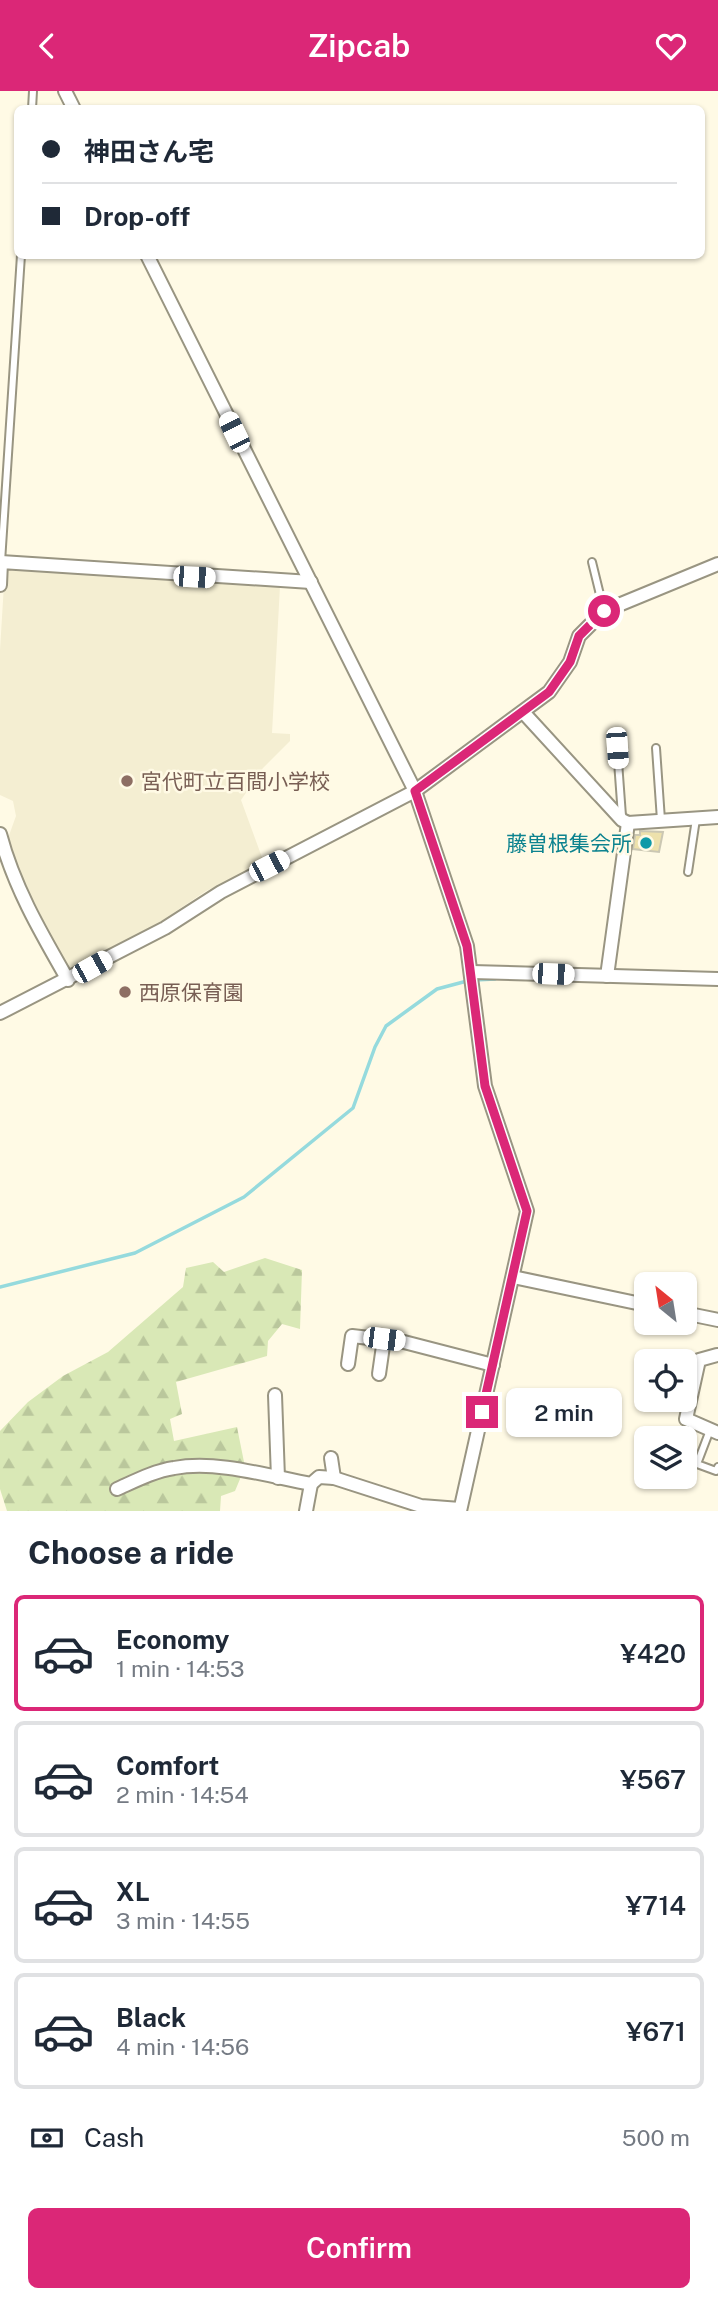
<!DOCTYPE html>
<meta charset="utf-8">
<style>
:root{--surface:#fff;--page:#f2f2f3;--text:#1f2937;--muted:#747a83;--line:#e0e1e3;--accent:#db2777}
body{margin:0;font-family:"Public Sans","Noto Sans JP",sans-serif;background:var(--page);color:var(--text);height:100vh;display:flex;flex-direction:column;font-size:26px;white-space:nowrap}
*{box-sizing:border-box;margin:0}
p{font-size:23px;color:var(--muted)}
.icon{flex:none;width:38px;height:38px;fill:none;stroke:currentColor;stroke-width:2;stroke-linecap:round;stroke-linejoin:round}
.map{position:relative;height:1420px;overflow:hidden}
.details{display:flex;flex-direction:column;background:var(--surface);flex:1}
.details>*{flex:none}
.guide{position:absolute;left:14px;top:14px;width:691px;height:154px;border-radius:10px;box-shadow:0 2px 5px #0004;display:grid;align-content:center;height:154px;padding:0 28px;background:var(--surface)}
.needle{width:46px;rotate:330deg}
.controls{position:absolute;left:634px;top:1181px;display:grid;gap:14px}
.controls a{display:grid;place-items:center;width:63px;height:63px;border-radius:10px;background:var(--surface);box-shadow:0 2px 5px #0004;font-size:35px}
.end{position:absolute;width:32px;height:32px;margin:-16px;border:9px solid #db2777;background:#fff;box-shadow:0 0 0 4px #fff}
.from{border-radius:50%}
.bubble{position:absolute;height:49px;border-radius:10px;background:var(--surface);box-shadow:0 2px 5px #0004;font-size:23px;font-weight:600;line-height:49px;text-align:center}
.car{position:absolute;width:21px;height:42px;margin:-21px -10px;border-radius:9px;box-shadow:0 0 5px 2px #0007;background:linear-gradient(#fff 24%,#345 0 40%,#fff 0 76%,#345 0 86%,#fff 0)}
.guide b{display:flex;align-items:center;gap:24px;height:66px;font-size:26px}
.guide b+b{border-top:2px solid var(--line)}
.guide i{width:18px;height:18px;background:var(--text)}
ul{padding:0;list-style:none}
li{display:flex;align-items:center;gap:21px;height:116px;margin:0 14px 10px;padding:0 14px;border:4px solid var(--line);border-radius:10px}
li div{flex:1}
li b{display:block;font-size:26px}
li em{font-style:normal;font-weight:600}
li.selected{border-color:var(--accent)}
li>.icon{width:63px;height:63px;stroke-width:1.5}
h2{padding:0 28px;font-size:32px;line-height:84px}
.pay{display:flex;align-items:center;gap:18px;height:77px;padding:0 28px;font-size:26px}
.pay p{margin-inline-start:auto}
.cta{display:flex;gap:14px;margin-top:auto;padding:14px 28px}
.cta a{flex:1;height:80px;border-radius:10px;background:var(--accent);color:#fff;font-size:28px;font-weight:600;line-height:80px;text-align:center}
header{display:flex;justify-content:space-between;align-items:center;height:91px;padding:0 28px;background:var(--accent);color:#fff;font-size:32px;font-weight:600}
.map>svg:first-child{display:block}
.built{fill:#f4eed2}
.forest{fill:url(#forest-firs)}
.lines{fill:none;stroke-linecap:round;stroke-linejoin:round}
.stream{stroke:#95dadd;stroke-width:3.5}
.building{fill:#ede1ac;stroke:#cbc7b3;stroke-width:2}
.service-casing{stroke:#999582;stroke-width:10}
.minor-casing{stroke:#999582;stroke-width:16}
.service{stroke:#fff;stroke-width:6}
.minor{stroke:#fff;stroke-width:12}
.route{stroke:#db2777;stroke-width:9}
.education-dot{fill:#8d6e63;stroke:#fffae5;stroke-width:2.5}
.culture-dot{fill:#0f9aa8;stroke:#fffae5;stroke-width:2.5}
.labels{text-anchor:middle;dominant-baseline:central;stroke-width:5;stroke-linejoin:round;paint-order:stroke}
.education-label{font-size:21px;fill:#785e54;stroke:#fffae5;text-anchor:start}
.culture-label{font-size:21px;fill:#0d838f;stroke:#fffae5;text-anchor:end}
</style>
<header><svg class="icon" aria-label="back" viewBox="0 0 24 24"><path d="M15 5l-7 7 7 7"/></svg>Zipcab<svg class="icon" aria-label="heart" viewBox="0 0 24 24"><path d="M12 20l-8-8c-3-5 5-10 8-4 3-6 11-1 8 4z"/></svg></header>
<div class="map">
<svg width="718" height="1420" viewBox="0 0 718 1420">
<defs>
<pattern id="forest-firs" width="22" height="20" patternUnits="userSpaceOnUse" patternTransform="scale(1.75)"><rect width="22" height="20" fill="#d9e8b6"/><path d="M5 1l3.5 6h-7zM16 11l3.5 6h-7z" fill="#bac79c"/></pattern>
</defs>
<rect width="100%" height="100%" fill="#fffae5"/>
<path class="built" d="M5,477L280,495L272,642L290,643V650L263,677L241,709L264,772L206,800L148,839L69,880L13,774L7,750L16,725L13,710L0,704V559Z"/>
<path class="forest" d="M265,1167L302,1179L300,1238L282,1233L268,1250L267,1265L176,1291L182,1323L170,1328L174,1350L237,1336L245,1376L235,1400L221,1405L220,1420H7L0,1398V1340L28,1311L63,1285L108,1261L183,1196L186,1177L213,1171L224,1181Z"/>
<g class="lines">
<g class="stream">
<path d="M475,889L495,888"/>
<path d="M0,1196L135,1162L244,1106L353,1017L375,956L386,935L437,898L467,890"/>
</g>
</g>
<path class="building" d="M640,740L663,741L659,761L633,758L635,744H640Z"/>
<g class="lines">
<defs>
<g id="service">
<path d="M32,18L33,0"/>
<path d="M1,471L21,164"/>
<path d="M592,471L604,520"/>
<path d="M617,657L622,725"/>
<path d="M656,657L661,729"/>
<path d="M688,781L696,728"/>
<path d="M710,1339L697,1373L716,1380L718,1376"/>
</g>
<g id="minor">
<path d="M65,0L74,18"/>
<path d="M147,164L415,700L467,855L485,995L527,1120L460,1420"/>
<path d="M0,494L1,471L311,491"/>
<path d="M523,621L622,729L628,732L718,726"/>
<path d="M0,743C14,796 41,842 68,889"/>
<path d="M472,881L718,888"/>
<path d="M607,885L628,732"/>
<path d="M0,922L165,837L221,801L415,700L549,601L570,571L579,545L604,520L718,473"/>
<path d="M513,1186L646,1214"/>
<path d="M684,1222L718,1229"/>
<path d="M717,1264L699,1269L686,1328L718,1342"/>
<path d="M348,1273L352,1245L404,1251L493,1274"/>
<path d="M379,1283L384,1248"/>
<path d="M275,1304L278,1387"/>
<path d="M331,1367L334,1387"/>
<path d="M117,1398C135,1390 154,1380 174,1377C217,1369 268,1385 311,1393L319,1386L334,1387L421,1415L460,1418"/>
<path d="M306,1420L311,1393"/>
</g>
</defs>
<use href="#service" class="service-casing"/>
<use href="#minor" class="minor-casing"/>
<use href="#service" class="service"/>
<use href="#minor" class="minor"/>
</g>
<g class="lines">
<path class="route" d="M482,1321L527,1120L485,995L467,855L415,700L549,601L570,571L579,545L604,520"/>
</g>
<g class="education-dot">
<circle cx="127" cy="690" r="7"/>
<circle cx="125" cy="901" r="7"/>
</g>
<circle class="culture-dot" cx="646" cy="752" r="7"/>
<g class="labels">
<g class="education-label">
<text x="141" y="690">宮代町立百間小学校</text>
<text x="139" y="901">西原保育園</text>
</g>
<g class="culture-label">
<text x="632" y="752">藤曽根集会所</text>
</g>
</g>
</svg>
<div class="controls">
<a><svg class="needle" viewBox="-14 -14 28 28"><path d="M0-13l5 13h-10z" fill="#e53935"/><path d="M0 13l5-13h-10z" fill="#747a83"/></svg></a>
<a><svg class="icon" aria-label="locate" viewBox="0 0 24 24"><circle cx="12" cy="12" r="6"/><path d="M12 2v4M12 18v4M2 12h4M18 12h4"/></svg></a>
<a><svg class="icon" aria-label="layers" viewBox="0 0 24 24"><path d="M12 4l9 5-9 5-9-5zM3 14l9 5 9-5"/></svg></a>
</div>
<i class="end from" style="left:604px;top:520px"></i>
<i class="end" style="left:482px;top:1321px"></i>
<div class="bubble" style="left:506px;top:1297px;width:116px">2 min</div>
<i class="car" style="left:234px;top:341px;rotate:334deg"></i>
<i class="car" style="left:194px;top:486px;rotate:93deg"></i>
<i class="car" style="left:617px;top:657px;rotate:176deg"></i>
<i class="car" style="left:269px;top:775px;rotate:63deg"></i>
<i class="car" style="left:92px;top:876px;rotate:61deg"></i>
<i class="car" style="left:553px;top:883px;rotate:92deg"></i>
<i class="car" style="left:384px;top:1248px;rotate:97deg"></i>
<div class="guide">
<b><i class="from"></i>神田さん宅</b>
<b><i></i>Drop-off</b>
</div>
</div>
<section class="details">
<h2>Choose a ride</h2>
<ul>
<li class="selected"><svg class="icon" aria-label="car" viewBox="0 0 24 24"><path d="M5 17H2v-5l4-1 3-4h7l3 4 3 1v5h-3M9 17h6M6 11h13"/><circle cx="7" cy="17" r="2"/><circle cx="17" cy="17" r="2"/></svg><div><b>Economy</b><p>1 min · 14:53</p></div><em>¥420</em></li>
<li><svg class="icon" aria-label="car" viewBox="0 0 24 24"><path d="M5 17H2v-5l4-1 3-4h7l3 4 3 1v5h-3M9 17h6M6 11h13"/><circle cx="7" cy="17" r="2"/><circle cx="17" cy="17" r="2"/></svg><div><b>Comfort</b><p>2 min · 14:54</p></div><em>¥567</em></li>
<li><svg class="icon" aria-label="car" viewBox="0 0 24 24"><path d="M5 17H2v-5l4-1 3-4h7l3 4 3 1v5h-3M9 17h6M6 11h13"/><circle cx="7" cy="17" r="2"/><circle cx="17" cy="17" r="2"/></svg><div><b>XL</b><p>3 min · 14:55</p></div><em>¥714</em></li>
<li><svg class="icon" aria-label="car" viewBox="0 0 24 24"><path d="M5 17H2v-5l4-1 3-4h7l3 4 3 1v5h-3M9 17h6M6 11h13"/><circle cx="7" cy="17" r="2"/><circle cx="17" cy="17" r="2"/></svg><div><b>Black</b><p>4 min · 14:56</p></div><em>¥671</em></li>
</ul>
<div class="pay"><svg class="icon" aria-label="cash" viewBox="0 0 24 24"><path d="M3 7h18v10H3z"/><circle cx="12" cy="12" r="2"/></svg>Cash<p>500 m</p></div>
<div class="cta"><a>Confirm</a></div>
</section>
